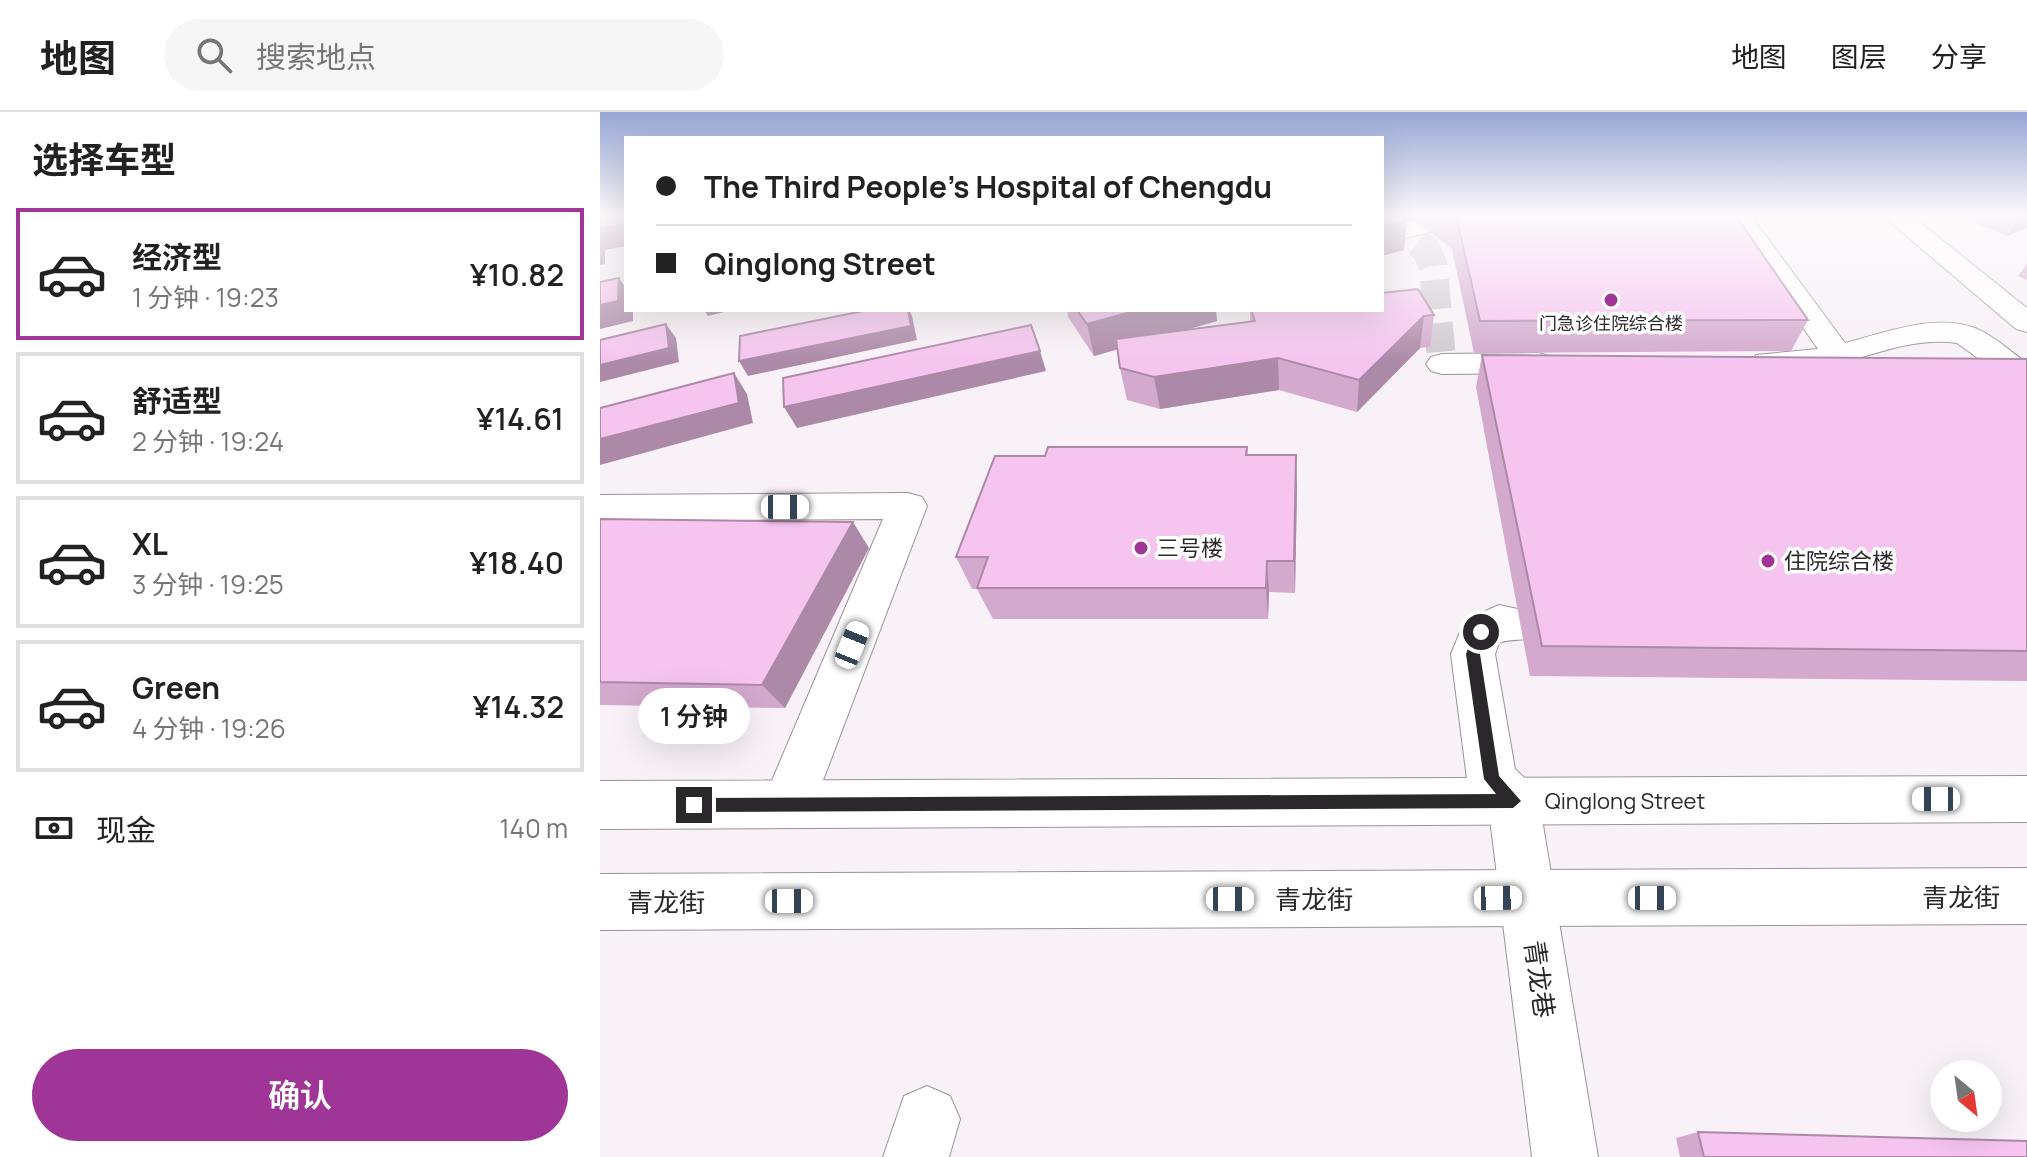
<!DOCTYPE html>
<html lang="zh">
<meta charset="utf-8">
<style>
:root{--surface:#fff;--page:#f6f6f6;--text:#222;--muted:#767676;--line:#e0e0e0;--accent:#9e3597}
body{margin:0;font-family:Manrope,"Noto Sans SC",sans-serif;background:var(--page);color:var(--text);height:100vh;display:flex;flex-direction:column;font-size:30px;white-space:nowrap}
*{box-sizing:border-box;margin:0}
p{font-size:26px;color:var(--muted)}
.icon{flex:none;width:44px;height:44px;fill:none;stroke:currentColor;stroke-width:2;stroke-linecap:round;stroke-linejoin:round}
.map{position:relative;flex:1;overflow:hidden}
.drawer{display:flex;flex-direction:column;background:var(--surface);width:600px}
.drawer>*{flex:none}
.banner{position:absolute;left:24px;top:24px;width:760px;height:176px;border-radius:0px;box-shadow:0 8px 32px #0002;display:grid;align-content:center;height:176px;padding:0 32px;background:var(--surface)}
.needle{width:52px;rotate:151deg}
.tools{position:absolute;left:1330px;top:948px;display:grid;gap:16px}
.tools a{display:grid;place-items:center;width:72px;height:72px;border-radius:50%;background:var(--surface);box-shadow:0 8px 32px #0002;font-size:40px}
.end{position:absolute;width:36px;height:36px;margin:-18px;border:10px solid #2a282a;background:#fff;box-shadow:0 0 0 4px #fff}
.from{border-radius:50%}
.bubble{position:absolute;height:56px;border-radius:28px;background:var(--surface);box-shadow:0 8px 32px #0002;font-size:26px;font-weight:600;line-height:56px;text-align:center}
.car{position:absolute;width:24px;height:48px;margin:-24px -12px;border-radius:10px;box-shadow:0 0 6px 2px #0007;background:linear-gradient(#fff 24%,#345 0 40%,#fff 0 76%,#345 0 86%,#fff 0)}
.banner b{display:flex;align-items:center;gap:28px;height:76px;font-size:30px}
.banner b+b{border-top:2px solid var(--line)}
.banner i{width:20px;height:20px;background:var(--text)}
ul{padding:0;list-style:none}
li{display:flex;align-items:center;gap:24px;height:132px;margin:0 16px 12px;padding:0 16px;border:4px solid var(--line);border-radius:0px}
li div{flex:1}
li b{display:block;font-size:30px}
li em{font-style:normal;font-weight:600}
li.on{border-color:var(--accent)}
li>.icon{width:72px;height:72px;stroke-width:1.5}
h2{padding:0 32px;font-size:36px;line-height:96px}
.pay{display:flex;align-items:center;gap:20px;height:88px;padding:0 32px;font-size:30px}
.pay p{margin-inline-start:auto}
.cta{display:flex;gap:16px;margin-top:auto;padding:16px 32px}
.cta a{flex:1;height:92px;border-radius:48px;background:var(--accent);color:#fff;font-size:32px;font-weight:600;line-height:92px;text-align:center}
header{display:flex;align-items:center;gap:48px;box-sizing:border-box;height:112px;padding:0 40px;background:var(--surface);border-bottom:2px solid var(--line)}
header strong{font-size:38px}
nav{display:flex;gap:44px;margin-inline-start:auto;font-size:28px}
.search{width:560px;height:72px;background:var(--page);display:flex;align-items:center;gap:20px;box-sizing:border-box;padding:0 28px;border-radius:44px;color:var(--muted);font-size:30px}
main{display:flex;flex:1;min-height:0}
.map>svg:first-child{display:block}
.lines{fill:none;stroke-linecap:round;stroke-linejoin:round}
.minor-tunnel{stroke:#cfc9ce;stroke-width:29;stroke-dasharray:29 14;stroke-linecap:butt}
.minor-casing{stroke:#9a9499;stroke-width:2}
.major-casing{stroke:#9a9499;stroke-width:2}
.minor{fill:#fff;fill-rule:evenodd}
.major{fill:#fff;fill-rule:evenodd}
.wall{fill:#d3a9ce}
.shaded-wall{fill:#ac89a7}
.building{fill:#f5c4ef;stroke:#ac89a7;stroke-width:2}
.route{fill:#2a282a}
.poi-dot{fill:#9e3597;stroke:#fff;stroke-width:3}
.labels{text-anchor:middle;dominant-baseline:central;stroke-width:7;stroke-linejoin:round;paint-order:stroke}
.far-poi-label{font-size:18px;fill:#2a282a;stroke:#fff}
.poi-label{font-size:22px;fill:#2a282a;stroke:#fff;text-anchor:start}
.street-label{font-size:22px;fill:#2a282a;stroke:#fff}
.near-street-label{font-size:26px;fill:#2a282a;stroke:#fff}
</style>
<header>
<strong>地图</strong>
<div class="search"><svg class="icon" aria-label="search" viewBox="0 0 24 24"><circle cx="10" cy="10" r="6"/><path d="M15 15l6 6"/></svg>搜索地点</div>
<nav><a>地图</a><a>图层</a><a>分享</a></nav>
</header>
<main>
<section class="drawer">
<h2>选择车型</h2>
<ul>
<li class="on"><svg class="icon" aria-label="car" viewBox="0 0 24 24"><path d="M5 17H2v-5l4-1 3-4h7l3 4 3 1v5h-3M9 17h6M6 11h13"/><circle cx="7" cy="17" r="2"/><circle cx="17" cy="17" r="2"/></svg><div><b>经济型</b><p>1 分钟 · 19:23</p></div><em>¥10.82</em></li>
<li><svg class="icon" aria-label="car" viewBox="0 0 24 24"><path d="M5 17H2v-5l4-1 3-4h7l3 4 3 1v5h-3M9 17h6M6 11h13"/><circle cx="7" cy="17" r="2"/><circle cx="17" cy="17" r="2"/></svg><div><b>舒适型</b><p>2 分钟 · 19:24</p></div><em>¥14.61</em></li>
<li><svg class="icon" aria-label="car" viewBox="0 0 24 24"><path d="M5 17H2v-5l4-1 3-4h7l3 4 3 1v5h-3M9 17h6M6 11h13"/><circle cx="7" cy="17" r="2"/><circle cx="17" cy="17" r="2"/></svg><div><b>XL</b><p>3 分钟 · 19:25</p></div><em>¥18.40</em></li>
<li><svg class="icon" aria-label="car" viewBox="0 0 24 24"><path d="M5 17H2v-5l4-1 3-4h7l3 4 3 1v5h-3M9 17h6M6 11h13"/><circle cx="7" cy="17" r="2"/><circle cx="17" cy="17" r="2"/></svg><div><b>Green</b><p>4 分钟 · 19:26</p></div><em>¥14.32</em></li>
</ul>
<div class="pay"><svg class="icon" aria-label="cash" viewBox="0 0 24 24"><path d="M3 7h18v10H3z"/><circle cx="12" cy="12" r="2"/></svg>现金<p>140 m</p></div>
<div class="cta"><a>确认</a></div>
</section>
<div class="map">
<svg width="1427" height="1045" viewBox="0 0 1427 1045">
<rect width="100%" height="100%" fill="#f8f1f7"/>
<g class="lines">
<path class="minor-tunnel" d="M784,104L826,137L833,153L842,252"/>
<defs>
<g id="minor">
<path d="M1125,104H1151L1245,231C1285,221 1334,201 1375,216C1393,223 1411,240 1427,251V276L1415,273L1357,231C1289,221 1224,274 1156,257L1151,250L1156,243L1218,237Z"/>
<path d="M1283,104H1312L1427,196V220L1416,217Z"/>
<path d="M821,106L830,108L834,114L830,120L802,127L793,125L789,119L793,113Z"/>
<path d="M938,241L949,244L954,251L949,258L938,261L842,262L831,259L826,252L831,245L842,242Z"/>
<path d="M308,381L322,385L327,394L214,692L206,709L188,716L170,709L162,692L283,407L0,409V383Z"/>
<path d="M899,493L936,501L943,513L936,525C924,529 906,527 899,531L895,542L915,657L931,672L939,689L998,1045H932L889,699L874,683L867,667L851,542L865,508Z"/>
<path d="M327,974L350,984L360,1007L349,1045H283L304,984Z"/>
</g>
<g id="major">
<path d="M1427,664V710L0,717V669Z"/>
<path d="M1427,756V812L0,818V762Z"/>
</g>
</defs>
<use href="#minor" class="minor-casing"/>
<use href="#major" class="major-casing"/>
<use href="#minor" class="minor"/>
<use href="#major" class="major"/>
</g>
<g class="wall">
<path d="M808,104H1136L1208,208L1191,239L874,241L852,137Z"/>
<path d="M1360,104H1427L1407,124Z"/>
<path d="M1427,152V168L1418,164Z"/>
<path d="M467,198H616L617,209L586,218L650,210V198H782L834,203L830,235L820,236L757,300L679,278L560,297L527,288L520,256L517,237L494,244L468,205Z"/>
<path d="M882,243L1427,247V569L930,564L876,275Z"/>
<path d="M647,335L648,343L697,375L695,481L669,480L668,507H393L377,477H372L356,445L445,344Z"/>
<path d="M0,407L269,436L185,596L0,593Z"/>
<path d="M1098,1020L1427,1045H1080L1076,1026Z"/>
</g>
<g class="shaded-wall">
<path d="M1422,104H1427V116L1407,124L1420,105Z"/>
<path d="M807,108L804,138L782,144V114Z"/>
<path d="M26,112V134L5,138V152L0,153V117Z"/>
<path d="M19,166L26,176V198H33V209L0,217V193Z"/>
<path d="M104,198H133L108,204Z"/>
<path d="M308,198H309L312,204L317,228L148,264L139,249Z"/>
<path d="M538,198H616L617,209L494,244L487,212Z"/>
<path d="M824,204L820,236L757,300L759,268Z"/>
<path d="M66,212L76,226L79,250L0,270V253Z"/>
<path d="M440,239L446,259L197,316L184,295Z"/>
<path d="M678,246L679,278L560,297L554,265Z"/>
<path d="M134,261L147,282L153,311L0,353V327Z"/>
<path d="M696,343L697,375L695,481L694,449Z"/>
<path d="M253,410L269,436L185,596L162,573Z"/>
<path d="M667,449L669,480L668,507L666,476Z"/>
</g>
<g class="building">
<path d="M0,104H26V112L0,117Z"/>
<path d="M782,104H802L807,108L782,114Z"/>
<path d="M853,104H1136L1208,208L880,209L857,107Z"/>
<path d="M19,166L18,189L0,193V170Z"/>
<path d="M818,177L834,203L824,204L759,268L678,246L554,265L520,256L516,227L655,209L651,198H782V181Z"/>
<path d="M268,198H308L311,214L139,249L140,224Z"/>
<path d="M477,198H538L487,212Z"/>
<path d="M66,212L69,236L0,253V228Z"/>
<path d="M431,213L440,239L184,295L183,266Z"/>
<path d="M882,243L1427,247V539L942,534Z"/>
<path d="M134,261L139,291L0,327V296Z"/>
<path d="M448,335H647L646,343H696L694,449H667L666,476H377L388,445H356L395,344H445Z"/>
<path d="M0,407L253,410L162,573L0,570Z"/>
<path d="M1098,1020L1427,1029V1045H1104Z"/>
</g>
<linearGradient id="sky" x2="0" y2="1"><stop stop-color="#97a6d5"/><stop offset="0.41" stop-color="#fcf9fb"/><stop offset="1" stop-color="#fcf9fb" stop-opacity="0"/></linearGradient>
<rect width="1427" height="251" fill="url(#sky)"/>
<path class="route" d="M881,515L887,520L880,542L899,664L921,689L913,696L94,700L87,693L94,686L896,682L884,667L866,542L874,520Z"/>
<g class="poi-dot">
<circle cx="1011" cy="188" r="8"/>
<circle cx="541" cy="436" r="8"/>
<circle cx="1168" cy="449" r="8"/>
</g>
<g class="labels">
<g class="far-poi-label">
<text x="1011" y="211">门急诊住院综合楼</text>
</g>
<g class="poi-label">
<text x="557" y="436">三号楼</text>
<text x="1184" y="449">住院综合楼</text>
</g>
<g class="street-label">
<text x="1025" y="689">Qinglong Street</text>
</g>
<g class="near-street-label">
<text x="1361" y="785">青龙街</text>
<text x="714" y="787">青龙街</text>
<text x="66" y="790">青龙街</text>
<text transform="translate(940 867) rotate(82)">青龙巷</text>
</g>
</g>
</svg>
<div class="tools">
<a><svg class="needle" viewBox="-14 -14 28 28"><path d="M0-13l5 13h-10z" fill="#e53935"/><path d="M0 13l5-13h-10z" fill="#767676"/></svg></a>
</div>
<i class="end from" style="left:881px;top:520px"></i>
<i class="end" style="left:94px;top:693px"></i>
<div class="bubble" style="left:38px;top:576px;width:112px">1 分钟</div>
<i class="car" style="left:185px;top:395px;rotate:90deg"></i>
<i class="car" style="left:252px;top:533px;rotate:22deg"></i>
<i class="car" style="left:1336px;top:687px;rotate:270deg"></i>
<i class="car" style="left:898px;top:786px;rotate:89deg"></i>
<i class="car" style="left:1052px;top:786px;rotate:90deg"></i>
<i class="car" style="left:630px;top:787px;rotate:90deg"></i>
<i class="car" style="left:189px;top:789px;rotate:90deg"></i>
<div class="banner">
<b><i class="from"></i>The Third People's Hospital of Chengdu</b>
<b><i></i>Qinglong Street</b>
</div>
</div>
</main>
